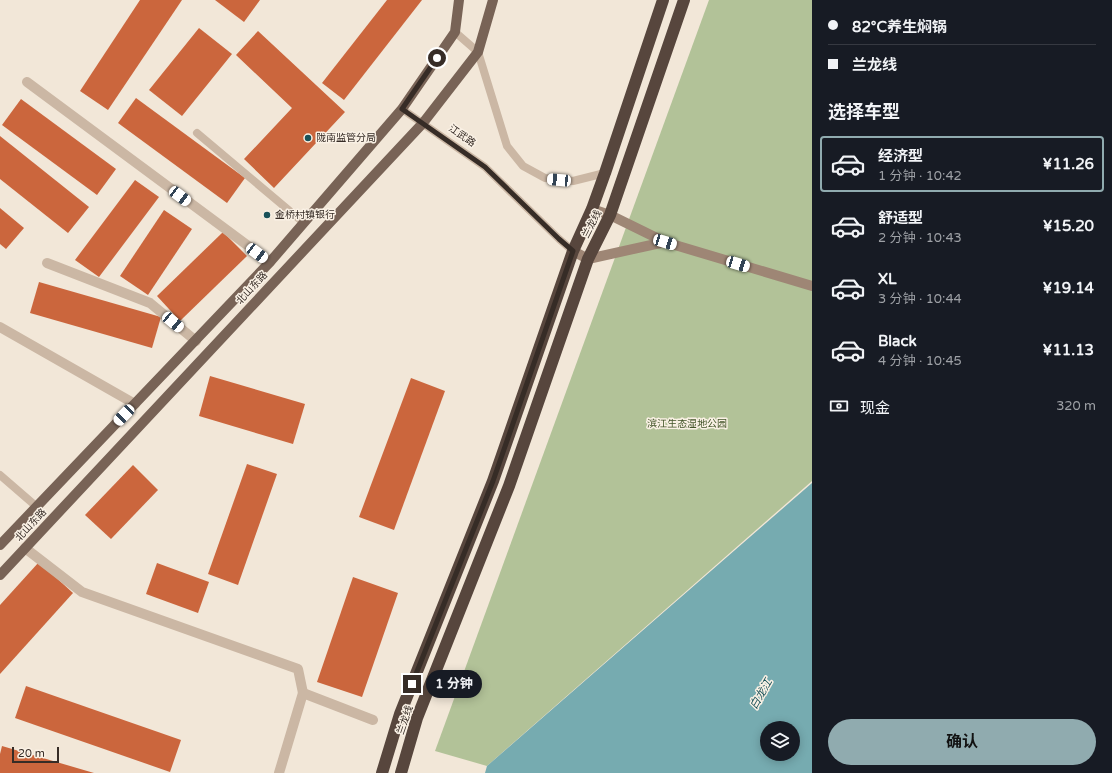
<!DOCTYPE html>
<html lang="zh">
<meta charset="utf-8">
<style>
:root{--surface:#171b24;--page:#20242c;--text:#f1f3f6;--muted:#9ea1a6;--line:#363941;--accent:#90abaf}
body{margin:0;font-family:"Varela Round","Noto Sans SC",sans-serif;background:var(--page);color:var(--text);height:100vh;display:flex;flex-direction:column;font-size:15px;white-space:nowrap}
*{box-sizing:border-box;margin:0}
p{font-size:13px;color:var(--muted)}
.icon{flex:none;width:22px;height:22px;fill:none;stroke:currentColor;stroke-width:2;stroke-linecap:round;stroke-linejoin:round}
.map{position:relative;flex:1;overflow:hidden}
.details{display:flex;flex-direction:column;background:var(--surface);width:300px}
.details>*{flex:none}
.top-card{display:grid;align-content:center;height:88px;padding:0 16px;background:var(--surface)}
.buttons{position:absolute;left:760px;top:721px;display:grid;gap:8px}
.buttons a{display:grid;place-items:center;width:40px;height:40px;border-radius:50%;background:var(--surface);box-shadow:0 2px 10px #0003;font-size:20px}
.scale{position:absolute;left:12px;bottom:10px;width:47px;box-sizing:border-box;padding-left:4px;border:2px solid #362c26;border-top:0;font-size:11px;line-height:14px;white-space:nowrap;color:#362c26;-webkit-text-stroke:3px #faf1e5;paint-order:stroke}
.end{position:absolute;width:18px;height:18px;margin:-9px;border:5px solid #362c26;background:#fff;box-shadow:0 0 0 2px #fff}
.from{border-radius:50%}
.bubble{position:absolute;height:28px;border-radius:14px;background:var(--surface);box-shadow:0 2px 10px #0003;font-size:13px;font-weight:700;line-height:28px;text-align:center}
.car{position:absolute;width:12px;height:24px;margin:-12px -6px;border-radius:5px;box-shadow:0 0 3px 1px #0007;background:linear-gradient(#fff 24%,#345 0 40%,#fff 0 76%,#345 0 86%,#fff 0)}
.top-card b{display:flex;align-items:center;gap:14px;height:38px;font-size:15px}
.top-card b+b{border-top:1px solid var(--line)}
.top-card i{width:10px;height:10px;background:var(--text)}
ul{padding:0;list-style:none}
li{display:flex;align-items:center;gap:12px;height:56px;margin:0 8px 6px;padding:0 8px;border:2px solid transparent;border-radius:4px}
li div{flex:1}
li b{display:block;font-size:15px}
li em{font-style:normal;font-weight:700}
li.on{border-color:var(--accent)}
li>.icon{width:36px;height:36px;stroke-width:1.5}
h2{padding:0 16px;font-size:18px;line-height:48px}
.pay{display:flex;align-items:center;gap:10px;height:44px;padding:0 16px;font-size:15px}
.pay p{margin-inline-start:auto}
.action{display:flex;gap:8px;margin-top:auto;padding:8px 16px}
.action a{flex:1;height:46px;border-radius:24px;background:var(--accent);color:#111;font-size:16px;font-weight:700;line-height:46px;text-align:center}
main{display:flex;flex:1;min-height:0}
.map>svg:first-child{display:block}
.green{fill:#b2c298}
.water{fill:#76abb0;fill-rule:evenodd}
.building{fill:#cb663d}
.lines{fill:none;stroke-linecap:round;stroke-linejoin:round}
.lane{stroke:#cbb7a4;stroke-width:8}
.street{stroke:#cbb7a4;stroke-width:10}
.secondary{stroke:#9e8675;stroke-width:10}
.primary{stroke:#786356;stroke-width:10}
.highway{stroke:#57463d;stroke-width:12}
.route{stroke:#362c26;stroke-width:5}
.poi-dot{fill:#1a5259;stroke:#faf1e5;stroke-width:1.5}
.labels{text-anchor:middle;dominant-baseline:central;stroke-width:3;stroke-linejoin:round;paint-order:stroke}
.street-label{font-size:10px;fill:#362c26;stroke:#faf1e5}
.poi-label{font-size:10px;fill:#362c26;stroke:#faf1e5;text-anchor:start}
.park-label{font-size:10px;fill:#435529;stroke:#faf1e5}
.water-label{font-size:11px;font-style:italic;fill:#1a5259;stroke:#faf1e5}
</style>
<main>
<div class="map">
<svg width="812" height="773" viewBox="0 0 812 773">
<rect width="100%" height="100%" fill="#f2e7d8"/>
<path class="green" d="M709,0H812V481L487,766L435,751Z"/>
<path class="water" d="M812,483V773H485L487,766ZM767,728H793V754H767Z"/>
<g class="building">
<path d="M140,0H182L108,110L80,91Z"/>
<path d="M215,0H260L244,22Z"/>
<path d="M387,0H422L344,100L322,83Z"/>
<path d="M199,28L232,54L182,116L149,90Z"/>
<path d="M258,31L345,112L274,188L244,159L292,108L236,55Z"/>
<path d="M136,98L245,178L227,203L118,123Z"/>
<path d="M21,99L116,169L97,195L2,125Z"/>
<path d="M0,136L89,207L68,233L0,179Z"/>
<path d="M135,180L159,197L99,277L75,260Z"/>
<path d="M0,208L24,228L6,249L0,244Z"/>
<path d="M164,210L192,229L148,295L120,276Z"/>
<path d="M223,232L247,256L180,321L157,296Z"/>
<path d="M39,282L161,317L152,348L30,313Z"/>
<path d="M210,376L305,404L293,444L199,416Z"/>
<path d="M411,378L445,391L394,530L359,517Z"/>
<path d="M247,464L277,474L238,585L208,574Z"/>
<path d="M133,465L158,490L111,539L85,515Z"/>
<path d="M39,562L73,593L0,674V605Z"/>
<path d="M157,563L209,582L198,613L146,594Z"/>
<path d="M353,577L398,593L362,697L317,682Z"/>
<path d="M26,686L181,740L170,772L15,718Z"/>
<path d="M2,746L94,773H0V754Z"/>
</g>
<g class="lines">
<g class="lane">
<path d="M455,32L478,52L507,146L523,166L545,178L573,181L605,173"/>
<path d="M402,109L485,167L559,239L573,251"/>
<path d="M197,133L304,223"/>
<path d="M0,475L37,507"/>
</g>
<g class="street">
<path d="M27,82L270,262"/>
<path d="M47,263L150,303L196,341"/>
<path d="M0,327L135,404"/>
<path d="M25,548L82,592L298,669L303,693"/>
<path d="M279,773L303,693L373,720"/>
</g>
<g class="secondary">
<path d="M592,209L610,215L665,242L812,286"/>
<path d="M573,251L588,259L665,242"/>
</g>
<g class="primary">
<path d="M0,545L270,262L402,109L455,32L459,0"/>
<path d="M0,575L423,123L478,52L493,0"/>
</g>
<g class="highway">
<path d="M382,773L400,714L493,481L573,251L592,209L605,173L663,0"/>
<path d="M401,773L417,718L509,486L588,259L610,215L684,0"/>
</g>
</g>
<g class="lines">
<path class="route" d="M412,684L493,481L573,251L559,239L485,167L402,109L437,58"/>
</g>
<g class="poi-dot">
<circle cx="308" cy="138" r="4"/>
<circle cx="267" cy="215" r="4"/>
</g>
<g class="labels">
<g class="street-label">
<text transform="translate(462 136) rotate(35)">江武路</text>
<text transform="translate(592 224) rotate(-63)">兰龙线</text>
<text transform="translate(252 288) rotate(-47)">北山东路</text>
<text transform="translate(31 525) rotate(-47)">北山东路</text>
<text transform="translate(405 720) rotate(-71)">兰龙线</text>
</g>
<g class="poi-label">
<text x="316" y="138">陇南监管分局</text>
<text x="275" y="215">金桥村镇银行</text>
</g>
<g class="park-label">
<text x="687" y="424">滨江生态湿地公园</text>
</g>
<g class="water-label">
<text transform="translate(761 694) rotate(-60)">白龙江</text>
</g>
</g>
</svg>
<div class="buttons">
<a><svg class="icon" aria-label="layers" viewBox="0 0 24 24"><path d="M12 4l9 5-9 5-9-5zM3 14l9 5 9-5"/></svg></a>
</div>
<div class="scale">20 m</div>
<i class="end from" style="left:437px;top:58px"></i>
<i class="end" style="left:412px;top:684px"></i>
<div class="bubble" style="left:426px;top:670px;width:56px">1 分钟</div>
<i class="car" style="left:559px;top:180px;rotate:275deg"></i>
<i class="car" style="left:180px;top:196px;rotate:127deg"></i>
<i class="car" style="left:665px;top:242px;rotate:107deg"></i>
<i class="car" style="left:257px;top:253px;rotate:127deg"></i>
<i class="car" style="left:738px;top:264px;rotate:107deg"></i>
<i class="car" style="left:173px;top:322px;rotate:130deg"></i>
<i class="car" style="left:124px;top:415px;rotate:224deg"></i>
</div>
<section class="details">
<div class="top-card">
<b><i class="from"></i>82°C养生焖锅</b>
<b><i></i>兰龙线</b>
</div>
<h2>选择车型</h2>
<ul>
<li class="on"><svg class="icon" aria-label="car" viewBox="0 0 24 24"><path d="M5 17H2v-5l4-1 3-4h7l3 4 3 1v5h-3M9 17h6M6 11h13"/><circle cx="7" cy="17" r="2"/><circle cx="17" cy="17" r="2"/></svg><div><b>经济型</b><p>1 分钟 · 10:42</p></div><em>¥11.26</em></li>
<li><svg class="icon" aria-label="car" viewBox="0 0 24 24"><path d="M5 17H2v-5l4-1 3-4h7l3 4 3 1v5h-3M9 17h6M6 11h13"/><circle cx="7" cy="17" r="2"/><circle cx="17" cy="17" r="2"/></svg><div><b>舒适型</b><p>2 分钟 · 10:43</p></div><em>¥15.20</em></li>
<li><svg class="icon" aria-label="car" viewBox="0 0 24 24"><path d="M5 17H2v-5l4-1 3-4h7l3 4 3 1v5h-3M9 17h6M6 11h13"/><circle cx="7" cy="17" r="2"/><circle cx="17" cy="17" r="2"/></svg><div><b>XL</b><p>3 分钟 · 10:44</p></div><em>¥19.14</em></li>
<li><svg class="icon" aria-label="car" viewBox="0 0 24 24"><path d="M5 17H2v-5l4-1 3-4h7l3 4 3 1v5h-3M9 17h6M6 11h13"/><circle cx="7" cy="17" r="2"/><circle cx="17" cy="17" r="2"/></svg><div><b>Black</b><p>4 分钟 · 10:45</p></div><em>¥11.13</em></li>
</ul>
<div class="pay"><svg class="icon" aria-label="cash" viewBox="0 0 24 24"><path d="M3 7h18v10H3z"/><circle cx="12" cy="12" r="2"/></svg>现金<p>320 m</p></div>
<div class="action"><a>确认</a></div>
</section>
</main>
